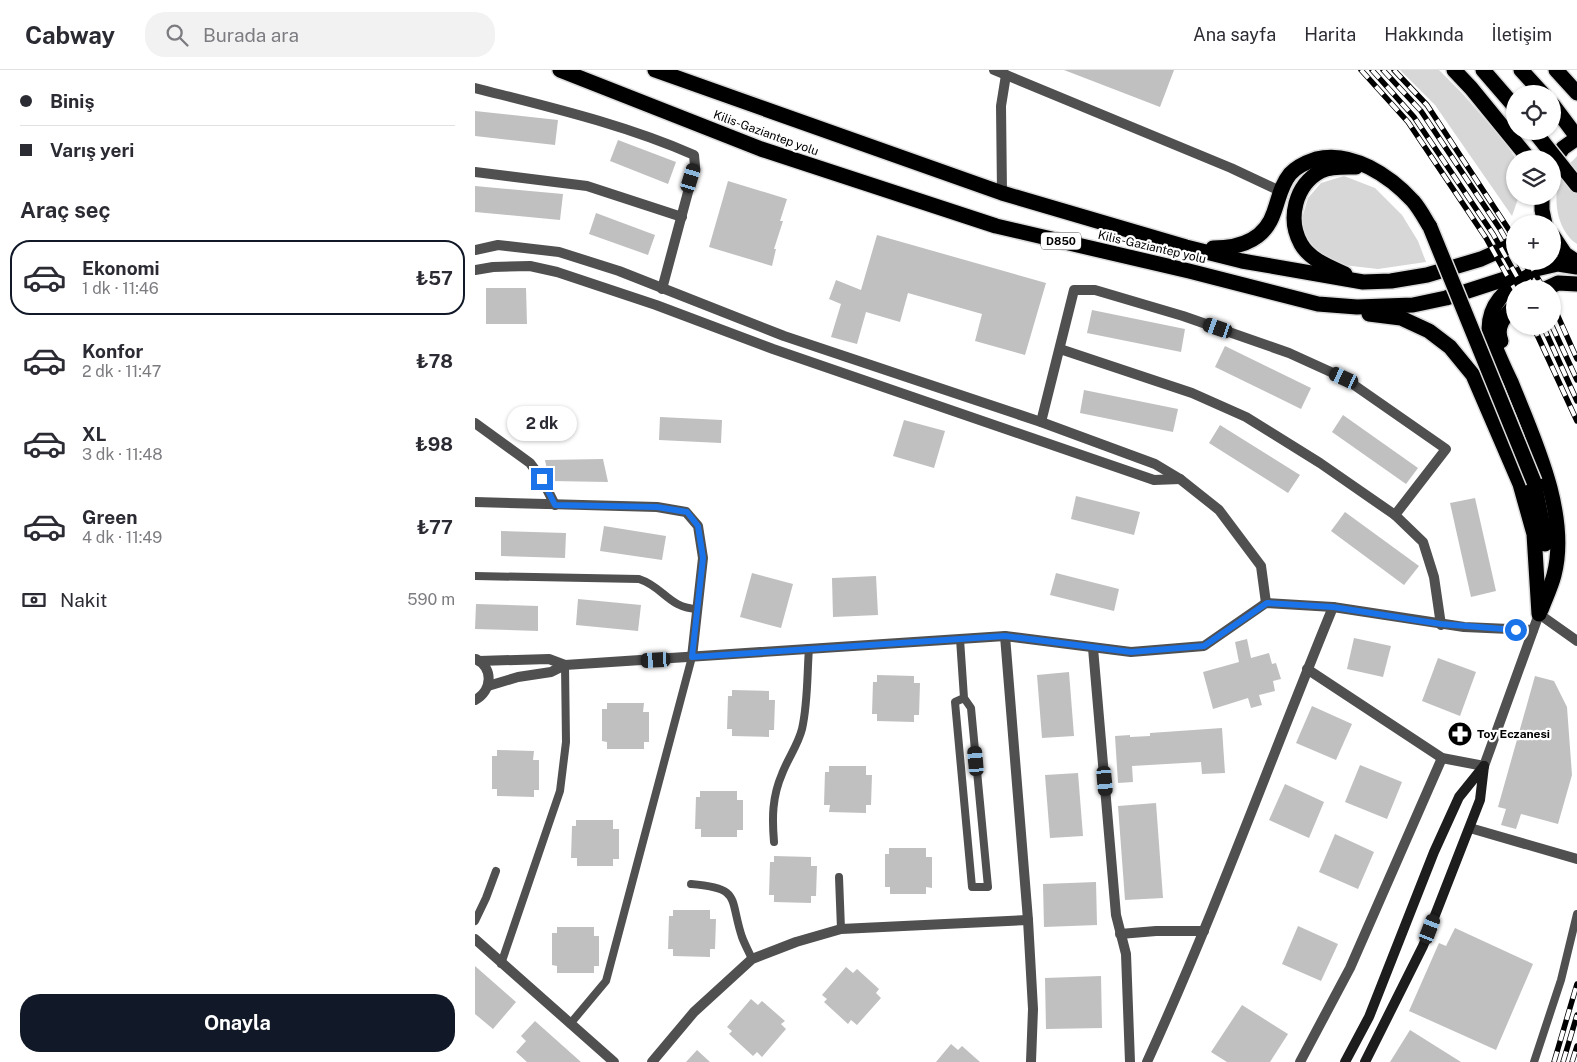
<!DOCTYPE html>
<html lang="tr">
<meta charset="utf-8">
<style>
:root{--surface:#fff;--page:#f2f2f3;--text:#2b2b33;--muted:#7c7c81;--line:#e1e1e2;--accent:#111827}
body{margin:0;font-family:"Public Sans",sans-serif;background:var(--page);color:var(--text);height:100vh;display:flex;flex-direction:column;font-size:19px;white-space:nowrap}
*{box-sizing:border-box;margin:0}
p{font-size:16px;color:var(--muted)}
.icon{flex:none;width:28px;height:28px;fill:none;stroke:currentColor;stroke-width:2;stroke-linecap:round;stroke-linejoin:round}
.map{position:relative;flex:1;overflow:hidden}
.details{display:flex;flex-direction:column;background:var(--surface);width:475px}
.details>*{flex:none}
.top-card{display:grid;align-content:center;height:110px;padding:0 20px;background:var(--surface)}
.tools{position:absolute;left:1031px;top:15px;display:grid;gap:10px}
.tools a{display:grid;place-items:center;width:55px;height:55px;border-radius:50%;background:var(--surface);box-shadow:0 1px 4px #0004;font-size:25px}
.end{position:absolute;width:22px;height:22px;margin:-11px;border:6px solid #1a73e8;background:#fff;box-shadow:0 0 0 2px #fff}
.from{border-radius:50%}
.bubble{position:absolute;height:35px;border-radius:18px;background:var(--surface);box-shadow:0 1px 4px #0004;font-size:16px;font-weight:700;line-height:35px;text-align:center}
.car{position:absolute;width:15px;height:30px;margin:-15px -8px;border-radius:6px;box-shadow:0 0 4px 1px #0007;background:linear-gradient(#222 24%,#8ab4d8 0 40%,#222 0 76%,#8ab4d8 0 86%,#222 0)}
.top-card b{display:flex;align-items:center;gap:18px;height:48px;font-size:19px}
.top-card b+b{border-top:1px solid var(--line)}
.top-card i{width:12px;height:12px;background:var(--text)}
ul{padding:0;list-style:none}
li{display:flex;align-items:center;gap:15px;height:75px;margin:0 10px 8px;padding:0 10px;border:2px solid transparent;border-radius:20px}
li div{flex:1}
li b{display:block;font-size:19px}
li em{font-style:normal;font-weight:700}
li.selected{border-color:var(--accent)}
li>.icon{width:45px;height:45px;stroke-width:1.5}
h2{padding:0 20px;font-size:22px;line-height:60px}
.pay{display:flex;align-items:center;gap:12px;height:55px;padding:0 20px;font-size:19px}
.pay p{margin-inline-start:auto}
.primary-button{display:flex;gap:10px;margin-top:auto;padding:10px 20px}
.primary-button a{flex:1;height:58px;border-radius:20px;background:var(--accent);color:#fff;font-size:20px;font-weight:700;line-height:58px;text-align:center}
header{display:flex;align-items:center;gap:30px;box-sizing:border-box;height:70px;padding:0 25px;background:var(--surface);border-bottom:1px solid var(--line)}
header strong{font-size:24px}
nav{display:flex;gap:28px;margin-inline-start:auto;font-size:18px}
.search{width:350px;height:45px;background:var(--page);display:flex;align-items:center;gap:12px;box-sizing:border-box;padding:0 18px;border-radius:20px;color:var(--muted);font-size:19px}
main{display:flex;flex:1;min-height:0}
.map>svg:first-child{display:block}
.green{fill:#d7d7d7}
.building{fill:#c0c0c0}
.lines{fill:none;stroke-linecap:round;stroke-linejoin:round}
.highway-casing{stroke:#dbdbdb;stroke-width:18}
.lane{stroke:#505050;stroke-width:8}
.street{stroke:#505050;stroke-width:10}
.secondary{stroke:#1d1d1d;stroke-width:10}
.highway{stroke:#000;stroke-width:15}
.rail-casing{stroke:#000;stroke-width:5.5}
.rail{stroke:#fff;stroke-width:4;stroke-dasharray:11;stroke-linecap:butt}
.highway-bridge-casing{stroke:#dbdbdb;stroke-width:18;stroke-linecap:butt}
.highway-bridge{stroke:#000;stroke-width:15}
.route{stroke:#1a73e8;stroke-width:6}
.labels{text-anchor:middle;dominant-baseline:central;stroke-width:4.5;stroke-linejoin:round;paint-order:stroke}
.shield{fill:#fff;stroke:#4c4c4c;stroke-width:1}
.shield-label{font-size:11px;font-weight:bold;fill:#000}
.street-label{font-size:12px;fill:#000;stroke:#fff}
.poi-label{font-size:12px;font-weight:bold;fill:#000;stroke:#fff;text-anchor:start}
</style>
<header>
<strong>Cabway</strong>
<div class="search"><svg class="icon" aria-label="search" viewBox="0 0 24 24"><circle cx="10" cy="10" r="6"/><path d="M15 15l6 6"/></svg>Burada ara</div>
<nav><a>Ana sayfa</a><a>Harita</a><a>Hakkında</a><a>İletişim</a></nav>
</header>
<main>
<section class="details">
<div class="top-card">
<b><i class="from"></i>Biniş</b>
<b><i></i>Varış yeri</b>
</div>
<h2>Araç seç</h2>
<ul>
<li class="selected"><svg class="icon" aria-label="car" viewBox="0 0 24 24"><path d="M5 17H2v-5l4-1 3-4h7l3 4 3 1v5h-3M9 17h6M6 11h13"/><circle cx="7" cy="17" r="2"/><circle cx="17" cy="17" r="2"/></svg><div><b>Ekonomi</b><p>1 dk · 11:46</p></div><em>₺57</em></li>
<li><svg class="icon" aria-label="car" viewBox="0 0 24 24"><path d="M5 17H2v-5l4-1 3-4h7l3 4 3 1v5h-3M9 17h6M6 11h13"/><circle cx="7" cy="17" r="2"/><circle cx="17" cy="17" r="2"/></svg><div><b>Konfor</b><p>2 dk · 11:47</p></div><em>₺78</em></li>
<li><svg class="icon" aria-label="car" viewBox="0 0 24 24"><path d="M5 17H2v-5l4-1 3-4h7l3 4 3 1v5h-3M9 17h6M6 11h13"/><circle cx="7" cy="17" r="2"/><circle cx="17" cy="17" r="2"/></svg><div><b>XL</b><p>3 dk · 11:48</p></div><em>₺98</em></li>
<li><svg class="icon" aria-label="car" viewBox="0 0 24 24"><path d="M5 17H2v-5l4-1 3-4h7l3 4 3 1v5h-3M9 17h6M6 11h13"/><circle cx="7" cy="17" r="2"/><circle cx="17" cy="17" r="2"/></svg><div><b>Green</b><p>4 dk · 11:49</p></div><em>₺77</em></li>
</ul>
<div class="pay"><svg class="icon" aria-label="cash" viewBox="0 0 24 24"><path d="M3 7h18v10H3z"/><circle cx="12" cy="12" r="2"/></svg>Nakit<p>590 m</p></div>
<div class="primary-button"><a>Onayla</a></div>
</section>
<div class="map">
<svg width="1102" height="992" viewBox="0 0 1102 992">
<rect width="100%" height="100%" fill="#fff"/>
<g class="green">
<path d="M925,0H964L987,23L1029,71L1041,89L1040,126H1044L1037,146L960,35Z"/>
<path d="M1102,86V174C1081,160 1077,126 1086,105C1089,98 1097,92 1102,86Z"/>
<path d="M869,106L900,118L927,145L943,171L951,192L903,199L859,194L834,176L826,152L833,128L846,113Z"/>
</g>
<g class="building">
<path d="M589,0H699L685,37Z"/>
<path d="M0,41L83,50L80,75L0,66Z"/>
<path d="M143,70L201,92L193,114L135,91Z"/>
<path d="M253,111L312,129L305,151H308L299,179H301L297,196L234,177Z"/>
<path d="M0,116L88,124L85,150L0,142Z"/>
<path d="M121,143L180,165L173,185L114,164Z"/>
<path d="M402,165L571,213L550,285L500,271L507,244L433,223L425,252L391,242L382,274L356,267L366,234L354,229L361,210L386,220Z"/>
<path d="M11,218H51L52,254H11Z"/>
<path d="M617,240L710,259L706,282L612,263Z"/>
<path d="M750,276L836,318L826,339L740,297Z"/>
<path d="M609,320L703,339L698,362L605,343Z"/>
<path d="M868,345L943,398L931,414L857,362Z"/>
<path d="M185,347L247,350L246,373L184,370Z"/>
<path d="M429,350L470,361L459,398L418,386Z"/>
<path d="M745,355L825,405L813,423L734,373Z"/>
<path d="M128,389L133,412L76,411L73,405L70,390Z"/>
<path d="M601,426L665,442L659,465L596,449Z"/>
<path d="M1000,428L1021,521L996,527L975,433Z"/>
<path d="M870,442L944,496L929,515L856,461Z"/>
<path d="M129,456L191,466L187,490L125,481Z"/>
<path d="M26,461L91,463L90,488L26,486Z"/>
<path d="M277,503L318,514L306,558L265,547Z"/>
<path d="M581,503L644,519L639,541L575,525Z"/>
<path d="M401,506L403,545L358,547L357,508Z"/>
<path d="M103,529L166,535L163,561L101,555Z"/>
<path d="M1,534L63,536V561L0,559Z"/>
<path d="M879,568L916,576L908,607L872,599Z"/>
<path d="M772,569L776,588L794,583L797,594L801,593L806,609L798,611L800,621L784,625L787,635L776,638L773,628L738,639L728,602L764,592L760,572Z"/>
<path d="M963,588L1001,602L985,646L947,631Z"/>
<path d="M594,602L599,666L567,668L562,605Z"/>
<path d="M402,605L439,606V613H445L444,645H439V652L402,651V644H397L398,612H402Z"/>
<path d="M1060,606L1079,611L1092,637L1097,705L1083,754L1046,744L1041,759L1026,755L1031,739L1023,737Z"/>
<path d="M257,620L294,621V630H300L299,660H294V667L257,666V659H252L253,626H257Z"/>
<path d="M132,633H169L168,642H174V672H169V679H132V672L127,671V639H132Z"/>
<path d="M837,636L877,654L861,690L821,673Z"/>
<path d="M747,658L750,703L727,704L726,692L657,696L658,712L643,713L640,666L655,665V667L675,666V663Z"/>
<path d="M22,680L59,681L58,690H64V720H59V727L22,726V719H17V686H22Z"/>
<path d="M885,695L927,712L912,749L870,732Z"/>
<path d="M354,696H391V705H397L396,735H391V743L354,742L355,735H349L350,702H354Z"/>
<path d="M603,703L608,766L575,768L570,705Z"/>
<path d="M810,714L849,732L834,768L794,750Z"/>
<path d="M225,721H262V730H268V760H262V767H226V759H220L221,727H225Z"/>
<path d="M681,733L688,828L650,830L643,736Z"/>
<path d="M101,750H138V759H144V789H138V796H102V788H96L97,756H101Z"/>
<path d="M860,764L899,782L883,819L844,802Z"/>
<path d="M414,778H451V787H457V818L451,817V824H415V817H410V784H414Z"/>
<path d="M299,786L336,787V796H342L341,826H336V833L299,832V825H294L295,792H299Z"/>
<path d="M621,812L622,855L569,857L568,814Z"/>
<path d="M198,840H235V849H241L240,879H235V887L198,886V879H193L194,846H198Z"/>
<path d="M823,856L863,874L846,911L807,894Z"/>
<path d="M82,857H119V866H124V896H119V903H82V896L77,895V863H82Z"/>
<path d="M980,858L1058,894L1021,980L934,941L964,873L971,876Z"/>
<path d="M0,896L41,932L18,959L0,944Z"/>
<path d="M371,897L378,903L382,899L404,919L401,923L406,928L382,955L376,950L373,954L349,932L352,929L347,925Z"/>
<path d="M626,906L627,958L571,959L570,908Z"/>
<path d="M276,929L283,935L287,931L310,951L306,954L311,959L287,987L282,982L278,986L254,964L257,961L252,957Z"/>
<path d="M767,935L813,964L795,992H752L736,982Z"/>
<path d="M60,951L106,992H52L41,982L51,971L46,966Z"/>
<path d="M935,960L986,992H915Z"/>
<path d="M476,974L483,980L487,976L505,992H461Z"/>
<path d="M222,980L235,992H211Z"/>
</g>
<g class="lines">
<defs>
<g id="highway">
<path d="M85,0L286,79L521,156L714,201L843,234L882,237L938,235L971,228L1061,199L1083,194L1102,197"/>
<path d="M180,0L527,123L711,177L767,191L888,212L916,211L952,205L1006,189L1035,176L1040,171"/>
<path d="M979,0L996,18L1054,89"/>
<path d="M1008,0L1040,37"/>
<path d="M1046,0L1068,24"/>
<path d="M1081,0L1102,23"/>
<path d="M1078,35L1102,67"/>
<path d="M1078,92L1088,78L1102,68"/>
<path d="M1067,126V140L1070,154"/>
<path d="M1078,166L1090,184L1102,192"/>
<path d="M738,178C765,178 790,170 799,142C804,128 806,115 815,104C822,96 832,92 841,89C877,80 915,106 938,131C945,139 950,149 955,157"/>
<path d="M870,204C855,197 835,190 826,174C812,149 820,115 846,101C856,96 870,97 881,97"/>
<path d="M1051,206C1032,220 1014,232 1014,259C1015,267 1031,302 1036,312C1058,367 1095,444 1079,505C1076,517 1070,529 1066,540"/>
<path d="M1070,219L1083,213L1102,214"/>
<path d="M894,244L926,248L954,261L975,277L998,305L1045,414L1059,464L1064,544"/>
<path d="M1026,271C1020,256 1030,246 1040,235"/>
<path d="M1059,412L1070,466V474"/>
</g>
</defs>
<use href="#highway" class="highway-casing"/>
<g class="lane">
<path d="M0,506L164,509C189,517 193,538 223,539"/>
<path d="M485,569L489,628L496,638L513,817H497L480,632L489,628"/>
<path d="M299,772C297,748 297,727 307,704C313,688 323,675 327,659C333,633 332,604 334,578"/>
<path d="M364,807L366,859"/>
<path d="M216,814C267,818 254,828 267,867C270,875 274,882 277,889"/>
<path d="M0,851L11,828L21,801"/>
<path d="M26,894L85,721L91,672L90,595"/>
<path d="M95,954L131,911L217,587"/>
<path d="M1059,992L1086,910L1102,844"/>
</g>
<g class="street">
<path d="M519,0L756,98L805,121"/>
<path d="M0,18C74,37 148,54 219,85L220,96L187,219"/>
<path d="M0,102L112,116L207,147"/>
<path d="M527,123L526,36L531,5"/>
<path d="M0,180L23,175L84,182L144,201L309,266L566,352L680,394L705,409L744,440L786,496L791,533"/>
<path d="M0,200L18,197L55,196L82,202L181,235L298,279L679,410L705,409"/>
<path d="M585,279L717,323L771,347L845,393L920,445L948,472L959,507L966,555"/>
<path d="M566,352L599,220H620L708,246L814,283L869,308L971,379L920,445"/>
<path d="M0,353L55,393L67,409L80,435"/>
<path d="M0,432L182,437L211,442L223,456L228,488L217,587"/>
<path d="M530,566L553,850L558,939L556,992"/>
<path d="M618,578L641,845L651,884L655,992"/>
<path d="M4,591L74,589L90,595L530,566L656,582L729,576L791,533L858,537L989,557L1058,560"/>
<path d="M832,599L967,688L1009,696L1064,544L1102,571"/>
<path d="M13,616L43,607L76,602L90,595"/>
<path d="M0,630C17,621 19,598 1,589"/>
<path d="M995,758L1102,789"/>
<path d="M645,864L681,861H729"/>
<path d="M0,869L139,992"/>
<path d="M177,992L219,942L277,889L321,872L366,859L553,850"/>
<path d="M672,992C740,843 796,688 858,537"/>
<path d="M825,992L875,898L967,688"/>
</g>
<g class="secondary">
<path d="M870,992L894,947L959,782L984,727L1009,696"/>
<path d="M890,992L948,876L1005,730L1009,696"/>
</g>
<use href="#highway" class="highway"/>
<defs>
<g id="rail">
<path d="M886,0L933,52L1011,168L1040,220"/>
<path d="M897,0L939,47L1018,164L1049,219"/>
<path d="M908,0L946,41L1025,159L1040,185"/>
<path d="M919,0L952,35L1040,169"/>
<path d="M1043,191L1059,219"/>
<path d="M1053,191L1069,219"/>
<path d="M1078,235L1102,289"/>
<path d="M1058,256L1102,351"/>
<path d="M1068,256L1102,331"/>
<path d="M1077,256L1102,310"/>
<path d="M1079,992L1102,914"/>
<path d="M1088,992L1102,945"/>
<path d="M1097,992L1102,976"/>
</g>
</defs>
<use href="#rail" class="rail-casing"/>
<use href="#rail" class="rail"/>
<defs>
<g id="highway-bridge">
<path d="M1059,61L1102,115"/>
<path d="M955,157L1059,412"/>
</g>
</defs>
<use href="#highway-bridge" class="highway-bridge-casing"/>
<use href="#highway-bridge" class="highway-bridge"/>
</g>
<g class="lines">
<path class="route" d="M67,409L80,435L182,437L212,442L223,456L228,488L217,587L530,566L656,582L729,576L792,533L858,537L966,554L1041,560"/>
</g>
<defs>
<symbol id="pharmacy-disc" viewBox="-11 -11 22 22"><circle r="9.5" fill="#000" stroke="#fff"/><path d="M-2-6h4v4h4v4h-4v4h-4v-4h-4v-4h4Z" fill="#fff"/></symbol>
</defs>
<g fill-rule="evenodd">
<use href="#pharmacy-disc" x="971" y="650" width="28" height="28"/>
</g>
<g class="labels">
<rect class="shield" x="566" y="162.5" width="40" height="17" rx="4"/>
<g class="shield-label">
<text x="586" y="171">D850</text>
</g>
<g class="street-label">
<text transform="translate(291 63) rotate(20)">Kilis-Gaziantep yolu</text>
<text transform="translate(677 177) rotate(13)">Kilis-Gaziantep yolu</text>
</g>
<g class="poi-label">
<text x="1002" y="664">Toy Eczanesi</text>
</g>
</g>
</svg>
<div class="tools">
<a><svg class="icon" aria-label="locate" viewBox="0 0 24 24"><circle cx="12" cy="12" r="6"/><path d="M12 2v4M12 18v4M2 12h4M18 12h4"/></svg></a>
<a><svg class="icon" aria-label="layers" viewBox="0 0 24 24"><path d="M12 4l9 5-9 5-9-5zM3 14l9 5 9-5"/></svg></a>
<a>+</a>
<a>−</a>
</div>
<i class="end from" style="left:1041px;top:560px"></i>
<i class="end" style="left:67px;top:409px"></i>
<div class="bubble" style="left:32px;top:336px;width:70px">2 dk</div>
<i class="car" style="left:216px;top:108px;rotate:17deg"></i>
<i class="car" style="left:743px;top:258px;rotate:289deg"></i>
<i class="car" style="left:869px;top:308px;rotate:295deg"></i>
<i class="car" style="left:181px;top:590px;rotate:267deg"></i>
<i class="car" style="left:501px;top:691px;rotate:355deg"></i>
<i class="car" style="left:630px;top:711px;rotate:175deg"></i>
<i class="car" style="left:955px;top:859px;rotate:21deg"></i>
</div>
</main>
